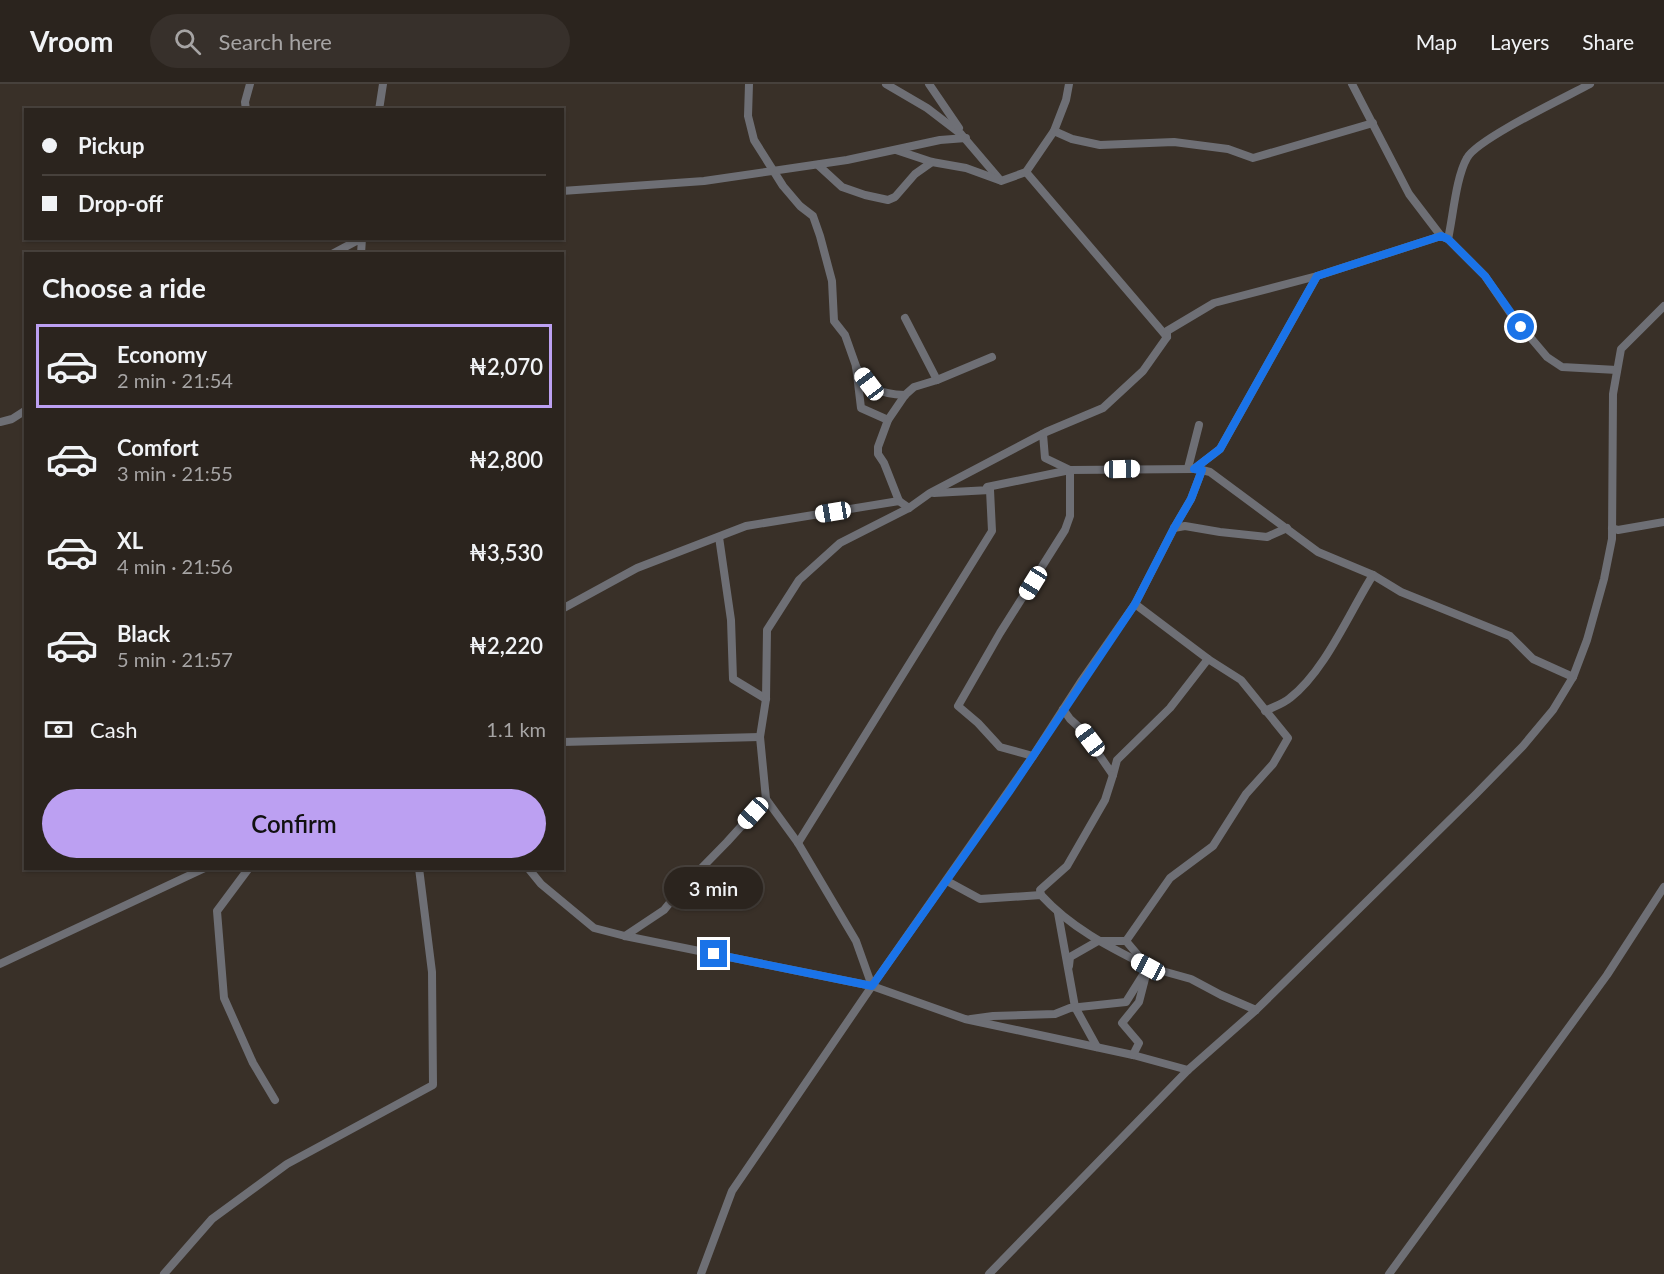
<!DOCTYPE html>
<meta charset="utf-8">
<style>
:root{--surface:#2b241e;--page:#37302b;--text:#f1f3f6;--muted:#a6a4a4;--line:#47413c;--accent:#bca0f2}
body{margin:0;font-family:Lato,sans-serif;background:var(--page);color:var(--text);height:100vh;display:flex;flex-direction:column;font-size:22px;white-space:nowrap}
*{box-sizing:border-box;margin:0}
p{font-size:20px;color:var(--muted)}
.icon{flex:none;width:33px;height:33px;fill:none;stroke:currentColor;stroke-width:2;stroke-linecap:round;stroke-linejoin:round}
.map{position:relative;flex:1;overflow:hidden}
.sheet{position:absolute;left:24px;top:168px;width:540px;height:618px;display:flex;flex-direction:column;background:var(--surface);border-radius:0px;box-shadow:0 2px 4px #0004,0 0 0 2px var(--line)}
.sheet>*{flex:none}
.top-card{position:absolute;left:24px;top:24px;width:540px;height:132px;border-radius:0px;box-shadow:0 2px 4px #0004,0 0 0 2px var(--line);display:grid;align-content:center;height:132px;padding:0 18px;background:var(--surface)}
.end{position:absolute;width:27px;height:27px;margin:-14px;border:8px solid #1a73e8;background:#fff;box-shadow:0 0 0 3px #fff}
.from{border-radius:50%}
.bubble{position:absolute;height:42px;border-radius:21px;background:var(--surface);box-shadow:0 2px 4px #0004,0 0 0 2px var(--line);font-size:20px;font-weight:600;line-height:42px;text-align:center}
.car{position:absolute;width:18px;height:36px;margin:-18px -9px;border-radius:8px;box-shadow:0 0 4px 2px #0007;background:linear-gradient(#fff 24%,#345 0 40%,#fff 0 76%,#345 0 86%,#fff 0)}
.top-card b{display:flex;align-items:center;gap:21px;height:57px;font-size:22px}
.top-card b+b{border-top:2px solid var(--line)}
.top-card i{width:15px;height:15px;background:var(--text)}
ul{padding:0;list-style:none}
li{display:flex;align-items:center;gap:18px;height:84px;margin:0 12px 9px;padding:0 6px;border:3px solid transparent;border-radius:0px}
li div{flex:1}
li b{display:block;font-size:22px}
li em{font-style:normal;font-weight:600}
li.active{border-color:var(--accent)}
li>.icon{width:54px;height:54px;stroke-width:1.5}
h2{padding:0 18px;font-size:27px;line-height:72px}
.pay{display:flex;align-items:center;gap:15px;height:66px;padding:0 18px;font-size:22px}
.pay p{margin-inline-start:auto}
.cta{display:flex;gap:12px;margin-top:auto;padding:12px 18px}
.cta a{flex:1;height:69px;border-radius:36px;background:var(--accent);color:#111;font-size:24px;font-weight:600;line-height:69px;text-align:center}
header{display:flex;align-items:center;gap:36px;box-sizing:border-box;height:84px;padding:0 30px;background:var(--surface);border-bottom:2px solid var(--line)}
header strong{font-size:28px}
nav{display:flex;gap:33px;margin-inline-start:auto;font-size:21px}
.search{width:420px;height:54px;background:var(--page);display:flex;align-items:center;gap:15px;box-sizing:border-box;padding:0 21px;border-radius:33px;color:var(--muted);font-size:22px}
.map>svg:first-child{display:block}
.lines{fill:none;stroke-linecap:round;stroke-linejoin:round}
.minor{stroke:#6e6f75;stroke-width:8}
.route{stroke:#1a73e8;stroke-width:8}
</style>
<header>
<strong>Vroom</strong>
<div class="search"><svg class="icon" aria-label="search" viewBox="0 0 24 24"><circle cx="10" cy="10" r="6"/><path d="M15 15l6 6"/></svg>Search here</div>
<nav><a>Map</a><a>Layers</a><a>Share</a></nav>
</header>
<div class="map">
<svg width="1664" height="1190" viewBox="0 0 1664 1190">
<rect width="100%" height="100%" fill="#393028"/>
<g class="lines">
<g class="minor">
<path d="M749,0L748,32L754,56L783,102L800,122L813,132L820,152L832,197L834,237L845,251L856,282L861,324L888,336"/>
<path d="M886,0L927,24L961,50L1001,97L1026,88L1054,47L1066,16L1069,0"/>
<path d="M929,0L959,44"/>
<path d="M1352,0L1409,110L1441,152"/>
<path d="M246,26L245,18L250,0"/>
<path d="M379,26L383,0"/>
<path d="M1054,47L1072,55L1100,61L1174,58L1228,65L1253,74L1373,39"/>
<path d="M896,66L932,78L966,84L999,96"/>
<path d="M818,81L842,103L865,111L888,116L895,113L915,90L932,78"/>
<path d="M1026,88L1167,253"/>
<path d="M562,107L704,97L847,76L940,56L966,54"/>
<path d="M1448,155L1485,192L1513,233L1547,273L1562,283L1617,286"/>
<path d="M332,170L362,154L361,170"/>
<path d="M905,234L937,296"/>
<path d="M856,283C873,305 877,310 905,311"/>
<path d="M0,338L12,335L26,326"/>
<path d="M1188,384L1199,341"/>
<path d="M1202,386L1210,388L1318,468L1373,491L1401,508L1510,552L1533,575L1573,593"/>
<path d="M934,409L990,406L987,403L1070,386L1194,385"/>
<path d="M899,417L884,379L878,370V363L888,336L905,311L914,303L937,296L992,273"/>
<path d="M1174,444L1185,442L1220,448L1267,453L1287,444"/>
<path d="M1612,444L1618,446L1664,438"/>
<path d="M719,453L731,536L733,595L766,615"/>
<path d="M562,525L637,484L746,442L899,417L909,424"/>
<path d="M1063,625L1070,635L1082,646L1113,691L1117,676L1170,624L1208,575"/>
<path d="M1265,627C1273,623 1283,620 1290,614C1325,587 1349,529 1373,491"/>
<path d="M562,658L760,653"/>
<path d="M1033,672L1000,663L978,639L958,622L1000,549L1065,446L1070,432V386L1045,374L1043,350"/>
<path d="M798,759L992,447L990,406"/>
<path d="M249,784L217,827L224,914L253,979L275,1016"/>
<path d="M528,784L541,800L594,844L625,852L872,902L965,935L1133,971L1188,986"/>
<path d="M947,797L980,815L1041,811C1070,843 1107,862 1145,881"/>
<path d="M1041,811L1040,806L1067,782L1105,716L1113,691"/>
<path d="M1058,829L1075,923L1097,963"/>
<path d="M625,852L664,826L681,805L727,758L766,715"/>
<path d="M0,880L205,784"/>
<path d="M1069,882L1070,873L1098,857H1126"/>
<path d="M872,902L856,857L798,759L766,715L760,653L766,615L767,546L799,496L840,459L909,424L930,409L1046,348L1103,324L1143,287L1167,253V247L1214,219L1317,192"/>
<path d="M971,935L993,932L1055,930L1070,924L1126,918L1148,883L1191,895L1221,911L1256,926"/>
<path d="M1133,971L1139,959L1122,939L1139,918L1148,883L1126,857L1170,794L1213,762L1246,710L1273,680L1288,654L1241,596L1208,575L1135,520"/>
<path d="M164,1190L212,1135L287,1080L433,1001L432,888L419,784"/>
<path d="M701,1190L732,1107L872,902L1033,672L1082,596L1135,520L1174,444L1191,415L1202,386L1194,385L1220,365L1317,192L1441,152L1448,155C1453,133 1456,93 1467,74C1477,55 1566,13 1590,0"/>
<path d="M989,1190L1188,986L1256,926L1476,710L1523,662L1553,626L1573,593L1587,556L1604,495L1612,455L1613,310L1621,265L1664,222"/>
<path d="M1389,1190L1607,891L1664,803"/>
</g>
</g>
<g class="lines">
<path class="route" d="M714,870L872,902L1009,708L1135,520L1174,444L1191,415L1202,386L1194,385L1220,365L1317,192L1441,152L1448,155L1485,192L1521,243"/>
</g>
</svg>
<i class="end from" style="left:1521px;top:243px"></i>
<i class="end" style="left:714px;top:870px"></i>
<div class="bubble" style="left:664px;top:783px;width:99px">3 min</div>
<i class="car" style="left:869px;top:300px;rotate:323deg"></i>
<i class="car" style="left:1122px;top:385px;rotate:89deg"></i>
<i class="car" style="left:833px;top:428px;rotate:261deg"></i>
<i class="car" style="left:1033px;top:499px;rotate:212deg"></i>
<i class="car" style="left:1090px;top:656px;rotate:323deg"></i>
<i class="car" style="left:753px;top:729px;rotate:222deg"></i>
<i class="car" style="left:1148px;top:883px;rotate:298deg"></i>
<div class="top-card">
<b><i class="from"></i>Pickup</b>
<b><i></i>Drop-off</b>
</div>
<section class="sheet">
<h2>Choose a ride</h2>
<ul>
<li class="active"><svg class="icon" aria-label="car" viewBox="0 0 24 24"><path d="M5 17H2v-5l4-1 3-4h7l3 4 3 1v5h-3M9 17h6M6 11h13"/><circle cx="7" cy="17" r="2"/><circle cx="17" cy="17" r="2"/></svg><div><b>Economy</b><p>2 min · 21:54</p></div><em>₦2,070</em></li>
<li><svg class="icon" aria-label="car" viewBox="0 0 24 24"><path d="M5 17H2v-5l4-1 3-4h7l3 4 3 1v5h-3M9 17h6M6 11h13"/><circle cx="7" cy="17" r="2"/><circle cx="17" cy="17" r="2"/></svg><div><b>Comfort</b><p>3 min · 21:55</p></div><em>₦2,800</em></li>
<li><svg class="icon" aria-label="car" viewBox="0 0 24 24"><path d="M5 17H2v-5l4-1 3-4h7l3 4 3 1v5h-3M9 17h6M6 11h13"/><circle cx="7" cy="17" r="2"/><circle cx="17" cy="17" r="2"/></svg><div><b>XL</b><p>4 min · 21:56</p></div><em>₦3,530</em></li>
<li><svg class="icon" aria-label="car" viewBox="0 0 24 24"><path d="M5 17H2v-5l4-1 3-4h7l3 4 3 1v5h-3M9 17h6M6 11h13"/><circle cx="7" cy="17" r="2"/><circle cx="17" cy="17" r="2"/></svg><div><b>Black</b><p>5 min · 21:57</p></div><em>₦2,220</em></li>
</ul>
<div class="pay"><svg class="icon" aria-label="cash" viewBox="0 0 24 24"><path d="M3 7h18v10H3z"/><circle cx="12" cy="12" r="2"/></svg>Cash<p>1.1 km</p></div>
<div class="cta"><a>Confirm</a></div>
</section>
</div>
